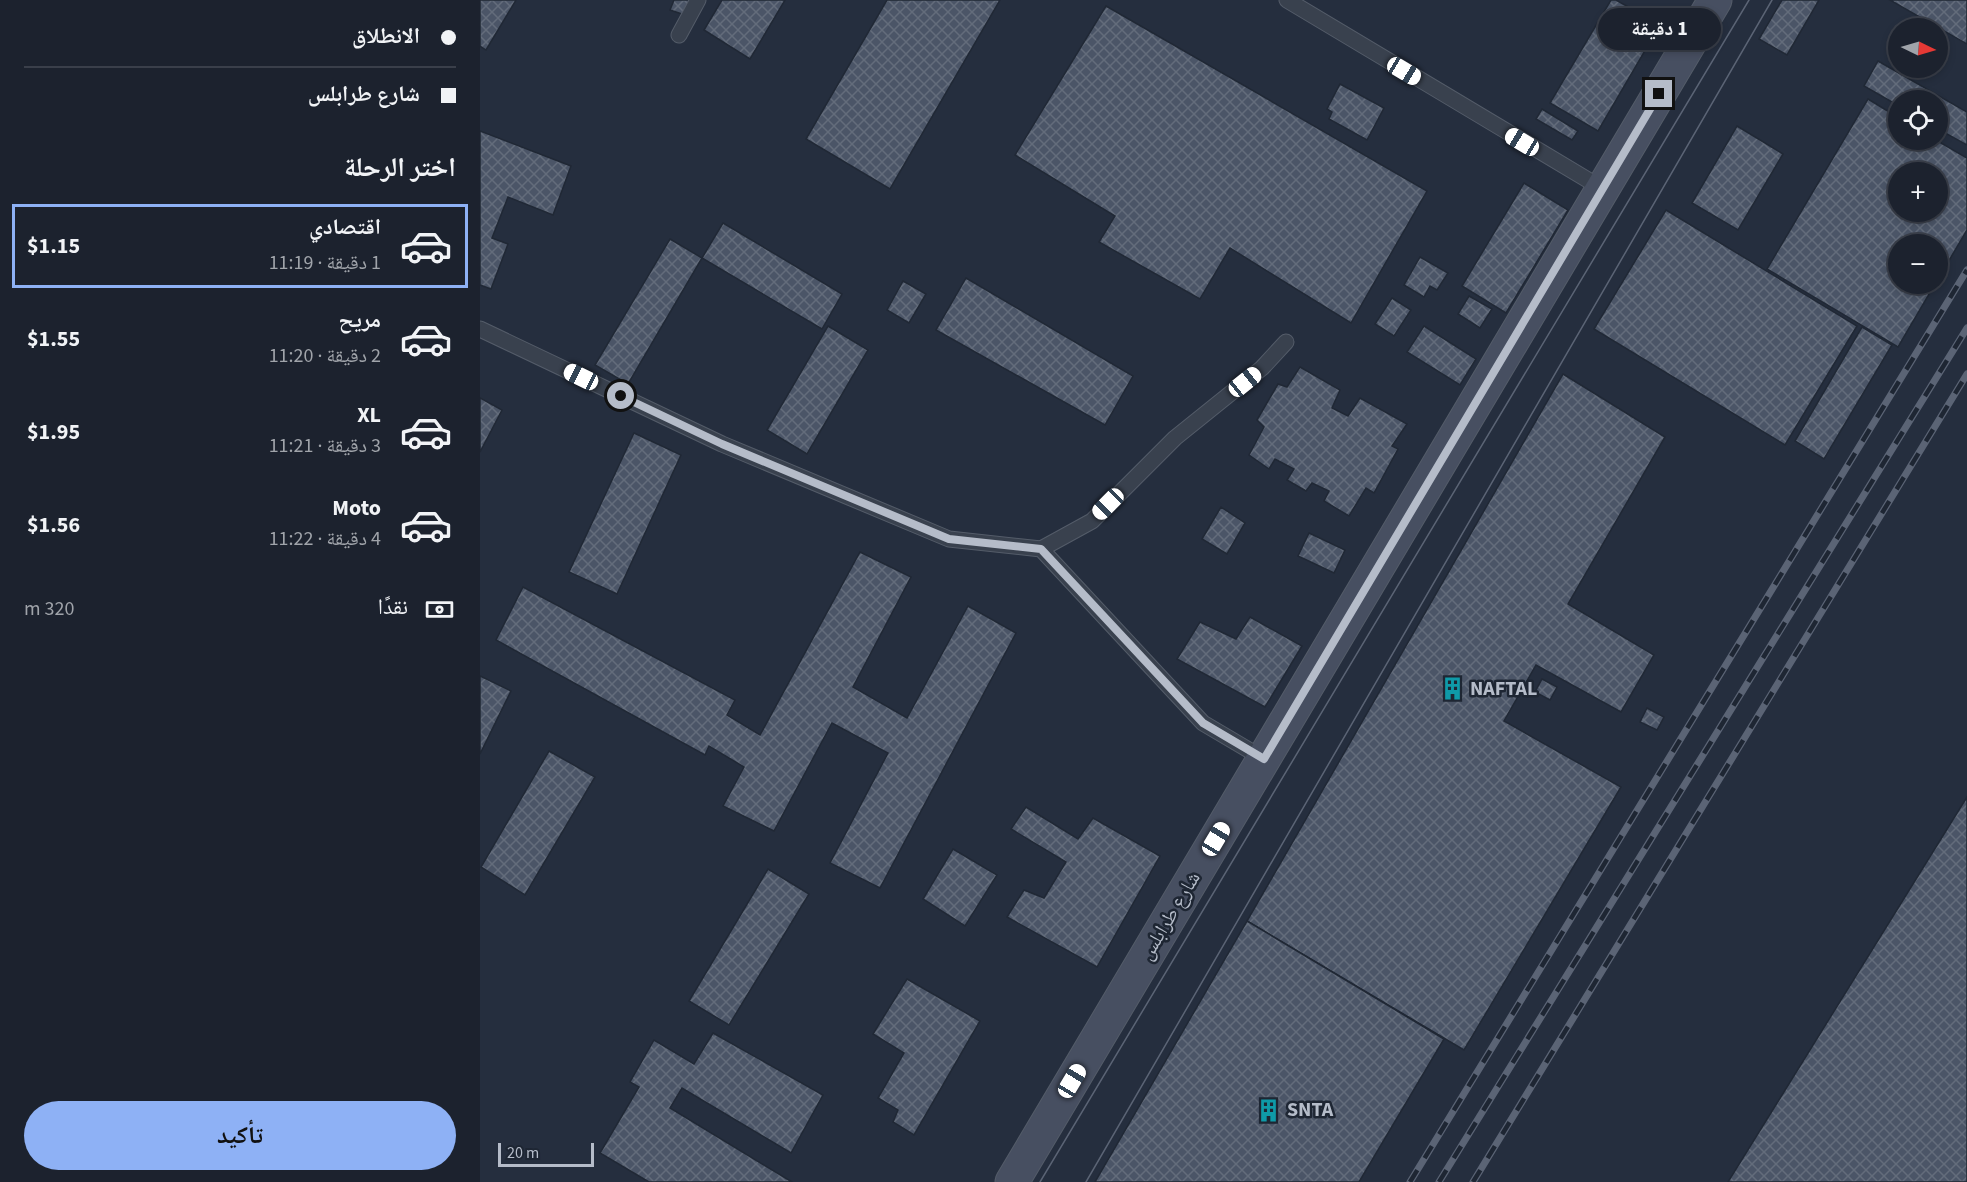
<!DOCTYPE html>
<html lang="ar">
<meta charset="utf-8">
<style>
:root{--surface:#1c222e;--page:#252a36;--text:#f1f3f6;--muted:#a0a4aa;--line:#3a3f4a;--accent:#8eb1f5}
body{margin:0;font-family:"Source Sans 3","Noto Naskh Arabic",sans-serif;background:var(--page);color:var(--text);direction:rtl;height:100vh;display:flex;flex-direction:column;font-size:22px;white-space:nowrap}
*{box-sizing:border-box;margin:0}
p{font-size:20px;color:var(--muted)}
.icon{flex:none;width:33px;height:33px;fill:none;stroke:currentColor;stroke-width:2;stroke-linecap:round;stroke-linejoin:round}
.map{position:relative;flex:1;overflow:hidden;direction:ltr}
.details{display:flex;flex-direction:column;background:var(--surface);width:480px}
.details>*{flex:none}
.hud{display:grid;align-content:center;height:132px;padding:0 24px;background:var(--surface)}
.needle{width:39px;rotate:95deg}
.controls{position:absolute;left:1408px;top:18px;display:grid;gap:12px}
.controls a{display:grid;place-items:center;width:60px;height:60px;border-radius:50%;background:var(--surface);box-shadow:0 3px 9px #0003,0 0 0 2px var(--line);font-size:30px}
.scale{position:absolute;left:18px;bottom:15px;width:96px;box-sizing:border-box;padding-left:6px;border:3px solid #b5bcc9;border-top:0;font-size:16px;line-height:21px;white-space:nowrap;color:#b5bcc9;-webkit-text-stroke:4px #1e2633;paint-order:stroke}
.end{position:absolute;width:27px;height:27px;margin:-14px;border:8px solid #b5bcc9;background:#111;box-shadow:0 0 0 3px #111}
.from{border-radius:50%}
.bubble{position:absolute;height:42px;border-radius:21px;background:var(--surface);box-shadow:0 3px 9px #0003,0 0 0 2px var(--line);font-size:20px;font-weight:700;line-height:42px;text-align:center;direction:rtl}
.car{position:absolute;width:18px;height:36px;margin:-18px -9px;border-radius:8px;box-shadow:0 0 4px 2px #0007;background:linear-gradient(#fff 24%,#345 0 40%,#fff 0 76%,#345 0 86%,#fff 0)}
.hud b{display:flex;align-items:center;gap:21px;height:57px;font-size:22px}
.hud b+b{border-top:2px solid var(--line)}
.hud i{width:15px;height:15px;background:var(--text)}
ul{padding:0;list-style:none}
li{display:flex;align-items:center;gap:18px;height:84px;margin:0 12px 9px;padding:0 12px;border:3px solid transparent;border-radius:0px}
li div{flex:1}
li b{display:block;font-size:22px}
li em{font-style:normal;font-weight:700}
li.active{border-color:var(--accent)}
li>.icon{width:54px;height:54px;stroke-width:1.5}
h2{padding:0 24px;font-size:27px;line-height:72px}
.pay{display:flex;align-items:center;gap:15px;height:66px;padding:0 24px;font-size:22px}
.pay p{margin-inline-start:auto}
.button{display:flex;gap:12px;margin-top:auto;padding:12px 24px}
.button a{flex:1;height:69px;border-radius:36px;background:var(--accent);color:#111;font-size:24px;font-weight:700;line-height:69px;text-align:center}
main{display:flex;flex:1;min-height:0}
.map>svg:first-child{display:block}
.building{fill:url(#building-cross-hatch);stroke:#202835;stroke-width:1.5;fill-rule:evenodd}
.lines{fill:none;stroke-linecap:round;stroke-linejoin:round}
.lane-casing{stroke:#545c69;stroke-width:17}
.secondary-casing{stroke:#545c69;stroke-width:35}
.lane{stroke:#39414e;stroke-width:15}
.secondary{stroke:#474f61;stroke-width:33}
.tram{stroke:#5b6475;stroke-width:1.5}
.rail-casing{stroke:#5b6475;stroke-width:7}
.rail{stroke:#1e2633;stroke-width:4.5;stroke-dasharray:14;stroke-linecap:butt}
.route{stroke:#b5bcc9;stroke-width:8}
.labels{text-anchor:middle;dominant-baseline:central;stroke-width:5;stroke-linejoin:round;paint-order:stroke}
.poi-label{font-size:20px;font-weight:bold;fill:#b5bcc9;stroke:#1e2633;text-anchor:start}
.street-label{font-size:20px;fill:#b5bcc9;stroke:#1e2633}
</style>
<main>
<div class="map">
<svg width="1487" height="1182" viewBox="0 0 1487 1182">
<defs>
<pattern id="building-cross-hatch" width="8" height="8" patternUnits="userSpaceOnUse" patternTransform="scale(1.5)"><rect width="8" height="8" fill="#4b5567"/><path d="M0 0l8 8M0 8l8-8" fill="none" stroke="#636c7b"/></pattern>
</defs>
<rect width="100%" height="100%" fill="#252e3e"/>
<g class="building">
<path d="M0,0H36L6,50L0,46Z"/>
<path d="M194,0H214L208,16L190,10Z"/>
<path d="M242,0H305L270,59L224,30Z"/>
<path d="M407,0H520L410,189L326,139Z"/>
<path d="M1131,0H1136L1180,25L1118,131L1070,103Z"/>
<path d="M1302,0H1339L1307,55L1279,39Z"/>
<path d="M1410,0H1487V44Z"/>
<path d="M626,6L947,191L871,323L750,248L720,299L619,242L635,216L535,155Z"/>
<path d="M1398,61L1487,112V145L1458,129V100H1419V106L1384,86Z"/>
<path d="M860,84L904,108L887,140L849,119L852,112L847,109Z"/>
<path d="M1388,99L1419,118V140H1456L1487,158V230L1458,279V244H1419V284H1455L1418,347L1287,269ZM1419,172H1458V212H1419Z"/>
<path d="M1062,109L1098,131L1092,140L1056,119Z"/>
<path d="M1257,126L1303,154L1258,230L1212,203Z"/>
<path d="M0,131L91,166L73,215L28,197L12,238L28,244L11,289L0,285Z"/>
<path d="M1044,183L1088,210L1026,313L982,286Z"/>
<path d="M1186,210L1377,326L1305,445L1114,329Z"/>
<path d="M243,223L362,294L342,329L222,258Z"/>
<path d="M190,239L222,258L148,384L115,365Z"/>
<path d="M940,257L968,273L957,290L950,286L944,297L924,285Z"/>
<path d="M486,278L653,376L625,425L456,330Z"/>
<path d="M423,281L446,294L429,323L407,310Z"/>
<path d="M989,296L1012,309L1000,328L978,314Z"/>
<path d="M912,298L931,310L914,336L895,324Z"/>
<path d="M348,326L388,350L327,454L287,430Z"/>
<path d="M944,326L996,359L980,385L927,352Z"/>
<path d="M1382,327L1412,345L1344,459L1315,441Z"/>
<path d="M820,367L860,390L852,408L868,416L880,398L927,424L912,446L918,449L894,493L886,488L869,516L844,501L849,491L832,483L826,491L807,480L814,469L795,459L789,469L769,455L784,427L777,420L798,384L807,387Z"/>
<path d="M1083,374L1185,437L1088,604L1174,655L1141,712L1056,665L1024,721L1141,787L984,1050L767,921Z"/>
<path d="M0,398L22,410L0,452Z"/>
<path d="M154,433L201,455L137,594L89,572Z"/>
<path d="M741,507L765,523L747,554L722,539Z"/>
<path d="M829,533L865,550L854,573L818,556Z"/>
<path d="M380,552L431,577L373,687L427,718L488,606L536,633L400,888L350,863L408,753L352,723L294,831L243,806L264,767L229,746L225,755L16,640L43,587L255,700L247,715L280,735Z"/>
<path d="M770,617L822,646L785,707L697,659L720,622L756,639Z"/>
<path d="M0,676L31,691L0,754Z"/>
<path d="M1062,679L1077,687L1070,700L1055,692Z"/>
<path d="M1167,708L1184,717L1177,730L1160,722Z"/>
<path d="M69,751L115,777L45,895L1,867Z"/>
<path d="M1487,797V1182H1248Z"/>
<path d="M546,807L598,839L613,818L680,856L617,967L527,917L544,890L564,898L586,862L531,829Z"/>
<path d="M473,849L517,875L485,926L443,899Z"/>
<path d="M288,869L329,894L249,1025L209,1001Z"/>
<path d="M767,921L964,1039L879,1182H615Z"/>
<path d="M427,979L500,1021L434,1135L413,1122L418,1110L398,1098L424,1053L393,1034Z"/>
<path d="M233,1033L343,1095L311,1153L202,1088L190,1108L312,1182H169L120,1153L159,1087L150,1082L174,1040L214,1064Z"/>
</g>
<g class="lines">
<defs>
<g id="lane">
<path d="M807,0L1123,189"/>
<path d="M199,35L218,0"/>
<path d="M0,329L242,444L469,539L561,549L723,723L784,759"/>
<path d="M561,549L612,521L695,438L782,368L806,342"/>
</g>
<path id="secondary" d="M532,1182L1235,0"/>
</defs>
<use href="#lane" class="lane-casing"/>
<use href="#secondary" class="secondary-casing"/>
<use href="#lane" class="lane"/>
<use href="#secondary" class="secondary"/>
<g class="tram">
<path d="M560,1182L1269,0"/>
<path d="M606,1182L1292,0"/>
</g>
<defs>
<g id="rail">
<path d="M930,1182L1487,270"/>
<path d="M959,1182L1487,328"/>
<path d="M993,1182L1487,374"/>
</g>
</defs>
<use href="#rail" class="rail-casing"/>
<use href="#rail" class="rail"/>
</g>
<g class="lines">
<path class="route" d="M141,396L242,444L469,539L561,549L723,723L784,759L1179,94"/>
</g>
<defs>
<symbol id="building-bare" viewBox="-9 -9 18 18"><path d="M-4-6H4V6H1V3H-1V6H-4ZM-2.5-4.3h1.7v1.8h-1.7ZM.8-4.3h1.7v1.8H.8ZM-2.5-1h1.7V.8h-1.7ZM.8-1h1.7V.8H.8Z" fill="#0f9aa8" stroke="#1e2633" stroke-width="2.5" paint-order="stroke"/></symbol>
</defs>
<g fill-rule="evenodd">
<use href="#building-bare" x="956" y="672" width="33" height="33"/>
<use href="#building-bare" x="772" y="1094" width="33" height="33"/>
</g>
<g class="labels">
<g class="poi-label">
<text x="990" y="689">NAFTAL</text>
<text x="807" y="1110">SNTA</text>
</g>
<g class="street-label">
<text transform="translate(690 916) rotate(-59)">شارع طرابلس</text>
</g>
</g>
</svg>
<div class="controls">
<a><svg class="needle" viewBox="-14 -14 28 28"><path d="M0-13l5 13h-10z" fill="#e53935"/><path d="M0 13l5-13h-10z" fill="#a0a4aa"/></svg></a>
<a><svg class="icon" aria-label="locate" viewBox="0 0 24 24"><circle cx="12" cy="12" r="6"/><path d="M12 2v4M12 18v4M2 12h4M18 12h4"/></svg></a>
<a>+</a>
<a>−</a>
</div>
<div class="scale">20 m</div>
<i class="end from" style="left:141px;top:396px"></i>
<i class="end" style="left:1179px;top:94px"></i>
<div class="bubble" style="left:1118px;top:8px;width:123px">1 دقيقة</div>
<i class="car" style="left:924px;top:71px;rotate:121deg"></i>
<i class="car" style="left:1042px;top:142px;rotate:301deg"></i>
<i class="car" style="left:101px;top:377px;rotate:296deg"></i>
<i class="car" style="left:765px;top:382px;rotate:51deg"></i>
<i class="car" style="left:628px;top:504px;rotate:225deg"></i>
<i class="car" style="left:736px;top:839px;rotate:31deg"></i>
<i class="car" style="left:592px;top:1081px;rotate:31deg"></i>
</div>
<section class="details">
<div class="hud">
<b><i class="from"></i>الانطلاق</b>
<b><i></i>شارع طرابلس</b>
</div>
<h2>اختر الرحلة</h2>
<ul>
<li class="active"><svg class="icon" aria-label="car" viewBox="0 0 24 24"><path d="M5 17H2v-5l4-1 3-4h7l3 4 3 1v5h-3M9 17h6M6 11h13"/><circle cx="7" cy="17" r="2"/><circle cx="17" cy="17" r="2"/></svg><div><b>اقتصادي</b><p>1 دقيقة · 11:19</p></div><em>$1.15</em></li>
<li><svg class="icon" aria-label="car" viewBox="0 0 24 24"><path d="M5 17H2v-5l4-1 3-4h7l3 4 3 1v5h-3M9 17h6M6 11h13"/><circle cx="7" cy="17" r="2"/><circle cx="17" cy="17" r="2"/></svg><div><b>مريح</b><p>2 دقيقة · 11:20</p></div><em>$1.55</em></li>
<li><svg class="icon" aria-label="car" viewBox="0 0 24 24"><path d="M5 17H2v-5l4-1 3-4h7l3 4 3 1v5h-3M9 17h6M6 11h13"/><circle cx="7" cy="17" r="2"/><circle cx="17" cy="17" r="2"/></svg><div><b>XL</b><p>3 دقيقة · 11:21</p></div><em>$1.95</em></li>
<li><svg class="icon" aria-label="car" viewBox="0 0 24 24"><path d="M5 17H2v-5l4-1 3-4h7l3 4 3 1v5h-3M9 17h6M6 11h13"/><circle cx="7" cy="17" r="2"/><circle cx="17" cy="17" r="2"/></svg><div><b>Moto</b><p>4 دقيقة · 11:22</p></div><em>$1.56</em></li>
</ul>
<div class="pay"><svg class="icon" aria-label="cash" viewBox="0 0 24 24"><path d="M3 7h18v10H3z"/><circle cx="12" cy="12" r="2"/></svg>نقدًا<p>320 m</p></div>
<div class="button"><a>تأكيد</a></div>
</section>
</main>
